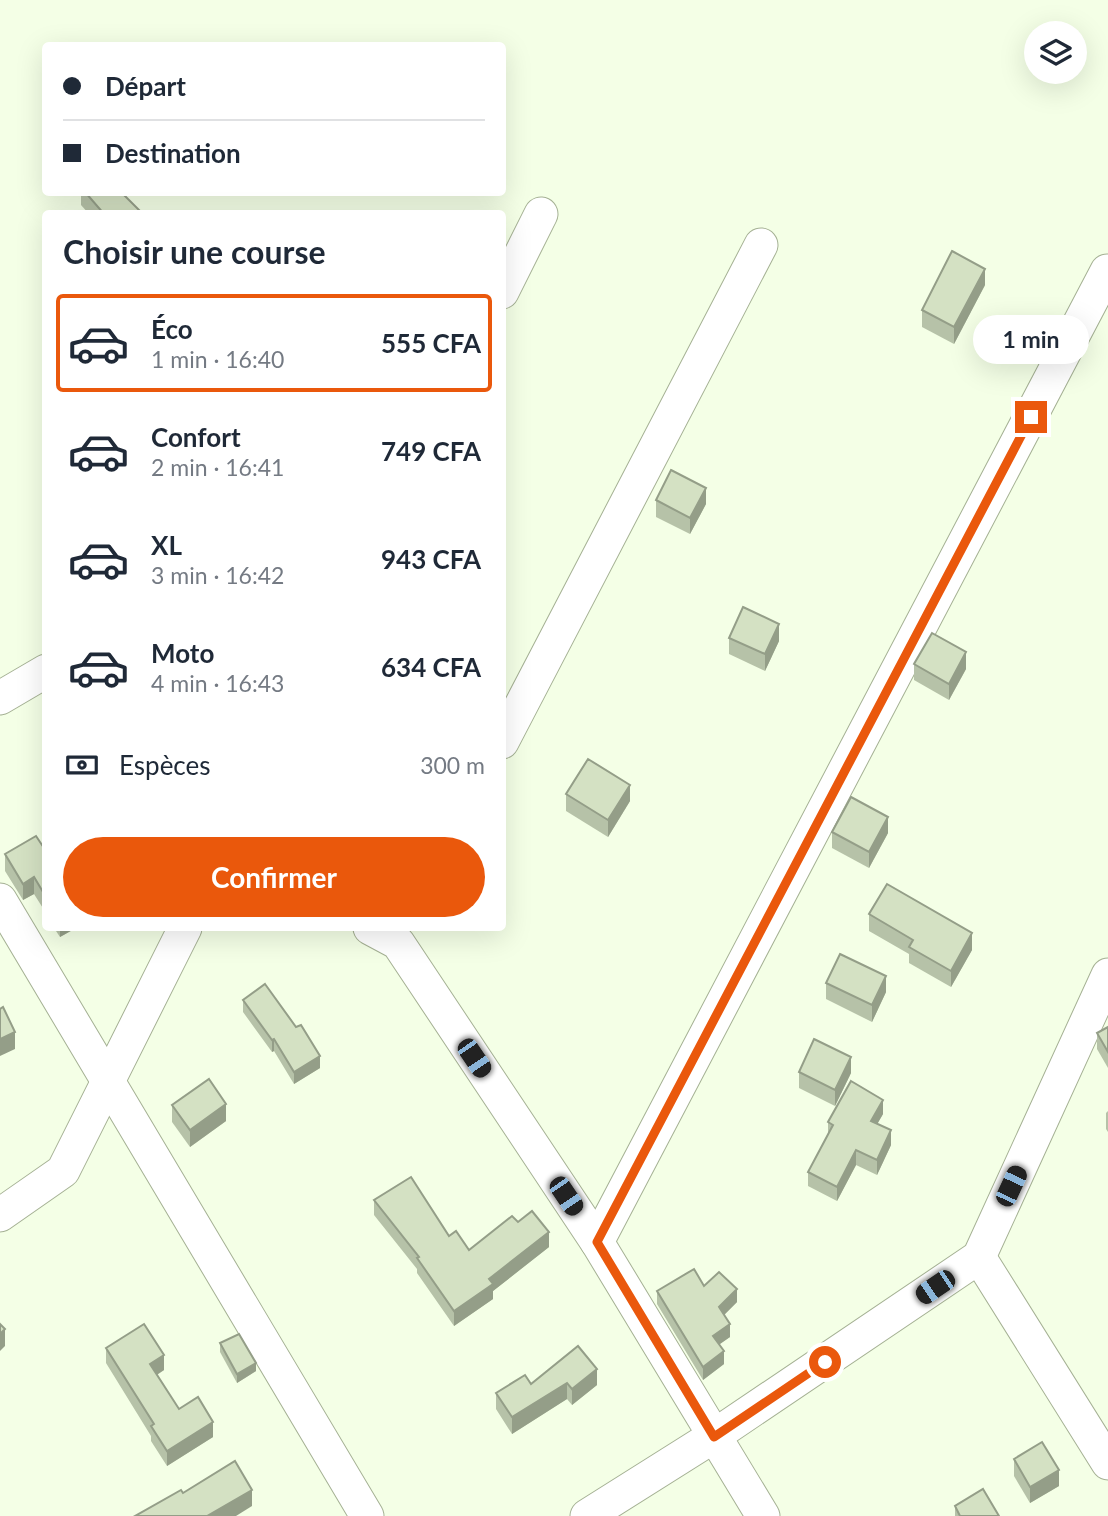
<!DOCTYPE html>
<html lang="fr">
<meta charset="utf-8">
<style>
:root{--surface:#fff;--page:#f6f6f7;--text:#1f2937;--muted:#747a83;--line:#e0e1e3;--accent:#ea580c}
body{margin:0;font-family:Lato,sans-serif;background:var(--page);color:var(--text);height:100vh;display:flex;flex-direction:column;font-size:26px;white-space:nowrap}
*{box-sizing:border-box;margin:0}
p{font-size:23px;color:var(--muted)}
.icon{flex:none;width:38px;height:38px;fill:none;stroke:currentColor;stroke-width:2;stroke-linecap:round;stroke-linejoin:round}
.map{position:relative;flex:1;overflow:hidden}
.panel{position:absolute;left:42px;top:210px;width:464px;height:721px;display:flex;flex-direction:column;background:var(--surface);border-radius:7px;box-shadow:0 7px 28px #0002}
.panel>*{flex:none}
.hud{position:absolute;left:42px;top:42px;width:464px;height:154px;border-radius:7px;box-shadow:0 7px 28px #0002;display:grid;align-content:center;height:154px;padding:0 21px;background:var(--surface)}
.fabs{position:absolute;left:1024px;top:21px;display:grid;gap:14px}
.fabs a{display:grid;place-items:center;width:63px;height:63px;border-radius:50%;background:var(--surface);box-shadow:0 7px 28px #0002;font-size:35px}
.end{position:absolute;width:32px;height:32px;margin:-16px;border:9px solid #ea580c;background:#fff;box-shadow:0 0 0 4px #fff}
.from{border-radius:50%}
.bubble{position:absolute;height:49px;border-radius:24px;background:var(--surface);box-shadow:0 7px 28px #0002;font-size:23px;font-weight:700;line-height:49px;text-align:center}
.car{position:absolute;width:21px;height:42px;margin:-21px -10px;border-radius:9px;box-shadow:0 0 5px 2px #0007;background:linear-gradient(#222 24%,#8ab4d8 0 40%,#222 0 76%,#8ab4d8 0 86%,#222 0)}
.hud b{display:flex;align-items:center;gap:24px;height:66px;font-size:26px}
.hud b+b{border-top:2px solid var(--line)}
.hud i{width:18px;height:18px;background:var(--text)}
ul{padding:0;list-style:none}
li{display:flex;align-items:center;gap:21px;height:98px;margin:0 14px 10px;padding:0 7px;border:4px solid transparent;border-radius:7px}
li div{flex:1}
li b{display:block;font-size:26px}
li em{font-style:normal;font-weight:700}
li.active{border-color:var(--accent)}
li>.icon{width:63px;height:63px;stroke-width:1.5}
h2{padding:0 21px;font-size:32px;line-height:84px}
.pay{display:flex;align-items:center;gap:18px;height:77px;padding:0 21px;font-size:26px}
.pay p{margin-inline-start:auto}
.button{display:flex;gap:14px;margin-top:auto;padding:14px 21px}
.button a{flex:1;height:80px;border-radius:42px;background:var(--accent);color:#fff;font-size:28px;font-weight:700;line-height:80px;text-align:center}
.map>svg:first-child{display:block}
.lines{fill:none;stroke-linecap:round;stroke-linejoin:round}
.minor-casing{stroke:#a5b194;stroke-width:35}
.minor{stroke:#fff;stroke-width:33}
.wall{fill:#b6c2a8}
.shaded-wall{fill:#949e88}
.building{fill:#d4e1c3;stroke:#949e88;stroke-width:2}
.route{stroke:#ea580c;stroke-width:9}
</style>
<div class="map">
<svg width="1108" height="1516" viewBox="0 0 1108 1516">
<rect width="100%" height="100%" fill="#f4ffe6"/>
<g class="lines">
<defs>
<g id="minor">
<path d="M502,292L541,214"/>
<path d="M0,698L46,671"/>
<path d="M502,742L761,245"/>
<path d="M0,900L367,1516"/>
<path d="M370,928L398,943L597,1242"/>
<path d="M0,1215L63,1171L185,928"/>
<path d="M979,1257L1108,1463"/>
<path d="M587,1516L714,1436L979,1257L1108,975"/>
<path d="M763,1516L597,1242L1107,271"/>
</g>
</defs>
<use href="#minor" class="minor-casing"/>
<use href="#minor" class="minor"/>
</g>
<g class="wall">
<path d="M81,192H121L143,214H89L81,205Z"/>
<path d="M985,285L954,344L922,327V310Z"/>
<path d="M656,500L706,504L690,534L656,517Z"/>
<path d="M729,638L779,641L765,671L729,654Z"/>
<path d="M914,664L966,669L949,700L914,680Z"/>
<path d="M566,794L630,801L608,837L566,811Z"/>
<path d="M832,832L888,833L869,868L832,848Z"/>
<path d="M46,851V913L34,894L23,900L5,871V854Z"/>
<path d="M869,914L972,950L951,987L909,963V954L869,931Z"/>
<path d="M54,928H76L60,937Z"/>
<path d="M826,983L886,992L872,1022L826,999Z"/>
<path d="M243,1000L296,1027L320,1068L294,1084L274,1051L272,1052L243,1012Z"/>
<path d="M1108,1027V1068L1097,1049V1033Z"/>
<path d="M799,1072L851,1073L835,1106L799,1088Z"/>
<path d="M172,1105L226,1121L190,1147L172,1122Z"/>
<path d="M1108,1111V1132L1106,1129V1113Z"/>
<path d="M883,1114L877,1124L891,1145L877,1175L856,1165L837,1201L808,1186V1172L828,1135V1122Z"/>
<path d="M374,1200L449,1236L469,1250L518,1222L549,1247L493,1291V1299L454,1326L417,1273V1269L374,1215Z"/>
<path d="M704,1286L737,1302L724,1315L730,1337L719,1344L724,1364L703,1380L657,1304V1291Z"/>
<path d="M220,1343L256,1371L237,1383L220,1352Z"/>
<path d="M578,1346L597,1385L572,1405L567,1399L512,1434L496,1409V1393L531,1384Z"/>
<path d="M106,1348L164,1370L157,1375L179,1409L213,1437L167,1466L151,1441V1436L106,1363Z"/>
<path d="M1014,1459L1059,1486L1030,1503L1014,1476Z"/>
<path d="M955,1506L999,1516H955Z"/>
</g>
<g class="shaded-wall">
<path d="M985,269V285L954,344V327Z"/>
<path d="M706,488V504L690,534V518Z"/>
<path d="M779,624V641L765,671V654Z"/>
<path d="M966,652V669L949,700V684Z"/>
<path d="M630,785V801L608,837V820Z"/>
<path d="M888,817V833L869,868V852Z"/>
<path d="M34,877V894L23,900V884Z"/>
<path d="M60,928H76L60,937Z"/>
<path d="M972,933V950L951,987V971Z"/>
<path d="M886,976V992L872,1022V1005Z"/>
<path d="M15,1032V1049L0,1056V1039Z"/>
<path d="M274,1039V1051L272,1052V1040Z"/>
<path d="M320,1056V1068L294,1084V1072Z"/>
<path d="M851,1057V1073L835,1106V1090Z"/>
<path d="M883,1100V1114L871,1135V1121Z"/>
<path d="M226,1104V1121L190,1147V1130Z"/>
<path d="M891,1130V1145L877,1175V1160Z"/>
<path d="M856,1150V1165L837,1201V1187Z"/>
<path d="M549,1232V1247L493,1291V1299L454,1326V1311L489,1279Z"/>
<path d="M737,1289V1302L719,1320V1307Z"/>
<path d="M730,1324V1337L713,1349V1336Z"/>
<path d="M5,1329V1346L0,1351V1334Z"/>
<path d="M724,1351V1364L703,1380V1367Z"/>
<path d="M164,1355V1370L150,1379V1364Z"/>
<path d="M256,1363V1371L237,1383V1374Z"/>
<path d="M597,1369V1385L572,1405V1389Z"/>
<path d="M567,1383V1399L512,1434V1417Z"/>
<path d="M213,1422V1437L167,1466V1451Z"/>
<path d="M1059,1470V1486L1030,1503V1487Z"/>
<path d="M252,1490V1506L236,1516H207Z"/>
</g>
<g class="building">
<path d="M85,192H121L143,214H104Z"/>
<path d="M952,251L985,269L954,327L922,310Z"/>
<path d="M671,470L706,488L690,518L656,500Z"/>
<path d="M743,607L779,624L765,654L729,638Z"/>
<path d="M932,633L966,652L949,684L914,664Z"/>
<path d="M588,759L630,785L608,820L566,794Z"/>
<path d="M851,797L888,817L869,852L832,832Z"/>
<path d="M36,836L46,851V897L34,877L23,884L5,854Z"/>
<path d="M887,884L972,933L951,971L909,947L913,940L869,914Z"/>
<path d="M840,954L886,976L872,1005L826,983Z"/>
<path d="M265,984L296,1027L301,1025L320,1056L294,1072L274,1039L272,1040L243,1000Z"/>
<path d="M3,1007L15,1032L0,1039V1009Z"/>
<path d="M1108,1027V1052L1097,1033Z"/>
<path d="M814,1039L851,1057L835,1090L799,1072Z"/>
<path d="M209,1079L226,1104L190,1130L172,1105Z"/>
<path d="M851,1081L883,1100L871,1121L891,1130L877,1160L856,1150L837,1187L808,1172L833,1125L828,1122Z"/>
<path d="M411,1177L449,1236L456,1231L469,1250L512,1216L518,1222L532,1211L549,1232L489,1279L493,1284L454,1311L417,1258L419,1257L374,1200Z"/>
<path d="M694,1269L704,1286L719,1272L737,1289L719,1307L730,1324L713,1336L724,1351L703,1367L657,1291Z"/>
<path d="M0,1324L5,1329L0,1334Z"/>
<path d="M144,1324L164,1355L150,1364L179,1409L198,1397L213,1422L167,1451L151,1426L154,1424L106,1348Z"/>
<path d="M239,1334L256,1363L237,1374L220,1343Z"/>
<path d="M578,1346L597,1369L572,1389L567,1383L512,1417L496,1393L525,1375L531,1384Z"/>
<path d="M1042,1442L1059,1470L1030,1487L1014,1459Z"/>
<path d="M235,1461L252,1490L207,1516H135L181,1490L183,1493Z"/>
<path d="M983,1489L999,1516H960L955,1506Z"/>
</g>
<g class="lines">
<path class="route" d="M825,1362L714,1437L597,1242L1031,417"/>
</g>
</svg>
<div class="fabs">
<a><svg class="icon" aria-label="layers" viewBox="0 0 24 24"><path d="M12 4l9 5-9 5-9-5zM3 14l9 5 9-5"/></svg></a>
</div>
<i class="end from" style="left:825px;top:1362px"></i>
<i class="end" style="left:1031px;top:417px"></i>
<div class="bubble" style="left:973px;top:315px;width:116px">1 min</div>
<i class="car" style="left:474px;top:1058px;rotate:146deg"></i>
<i class="car" style="left:1011px;top:1186px;rotate:25deg"></i>
<i class="car" style="left:566px;top:1196px;rotate:146deg"></i>
<i class="car" style="left:935px;top:1287px;rotate:236deg"></i>
<div class="hud">
<b><i class="from"></i>Départ</b>
<b><i></i>Destination</b>
</div>
<section class="panel">
<h2>Choisir une course</h2>
<ul>
<li class="active"><svg class="icon" aria-label="car" viewBox="0 0 24 24"><path d="M5 17H2v-5l4-1 3-4h7l3 4 3 1v5h-3M9 17h6M6 11h13"/><circle cx="7" cy="17" r="2"/><circle cx="17" cy="17" r="2"/></svg><div><b>Éco</b><p>1 min · 16:40</p></div><em>555 CFA</em></li>
<li><svg class="icon" aria-label="car" viewBox="0 0 24 24"><path d="M5 17H2v-5l4-1 3-4h7l3 4 3 1v5h-3M9 17h6M6 11h13"/><circle cx="7" cy="17" r="2"/><circle cx="17" cy="17" r="2"/></svg><div><b>Confort</b><p>2 min · 16:41</p></div><em>749 CFA</em></li>
<li><svg class="icon" aria-label="car" viewBox="0 0 24 24"><path d="M5 17H2v-5l4-1 3-4h7l3 4 3 1v5h-3M9 17h6M6 11h13"/><circle cx="7" cy="17" r="2"/><circle cx="17" cy="17" r="2"/></svg><div><b>XL</b><p>3 min · 16:42</p></div><em>943 CFA</em></li>
<li><svg class="icon" aria-label="car" viewBox="0 0 24 24"><path d="M5 17H2v-5l4-1 3-4h7l3 4 3 1v5h-3M9 17h6M6 11h13"/><circle cx="7" cy="17" r="2"/><circle cx="17" cy="17" r="2"/></svg><div><b>Moto</b><p>4 min · 16:43</p></div><em>634 CFA</em></li>
</ul>
<div class="pay"><svg class="icon" aria-label="cash" viewBox="0 0 24 24"><path d="M3 7h18v10H3z"/><circle cx="12" cy="12" r="2"/></svg>Espèces<p>300 m</p></div>
<div class="button"><a>Confirmer</a></div>
</section>
</div>
